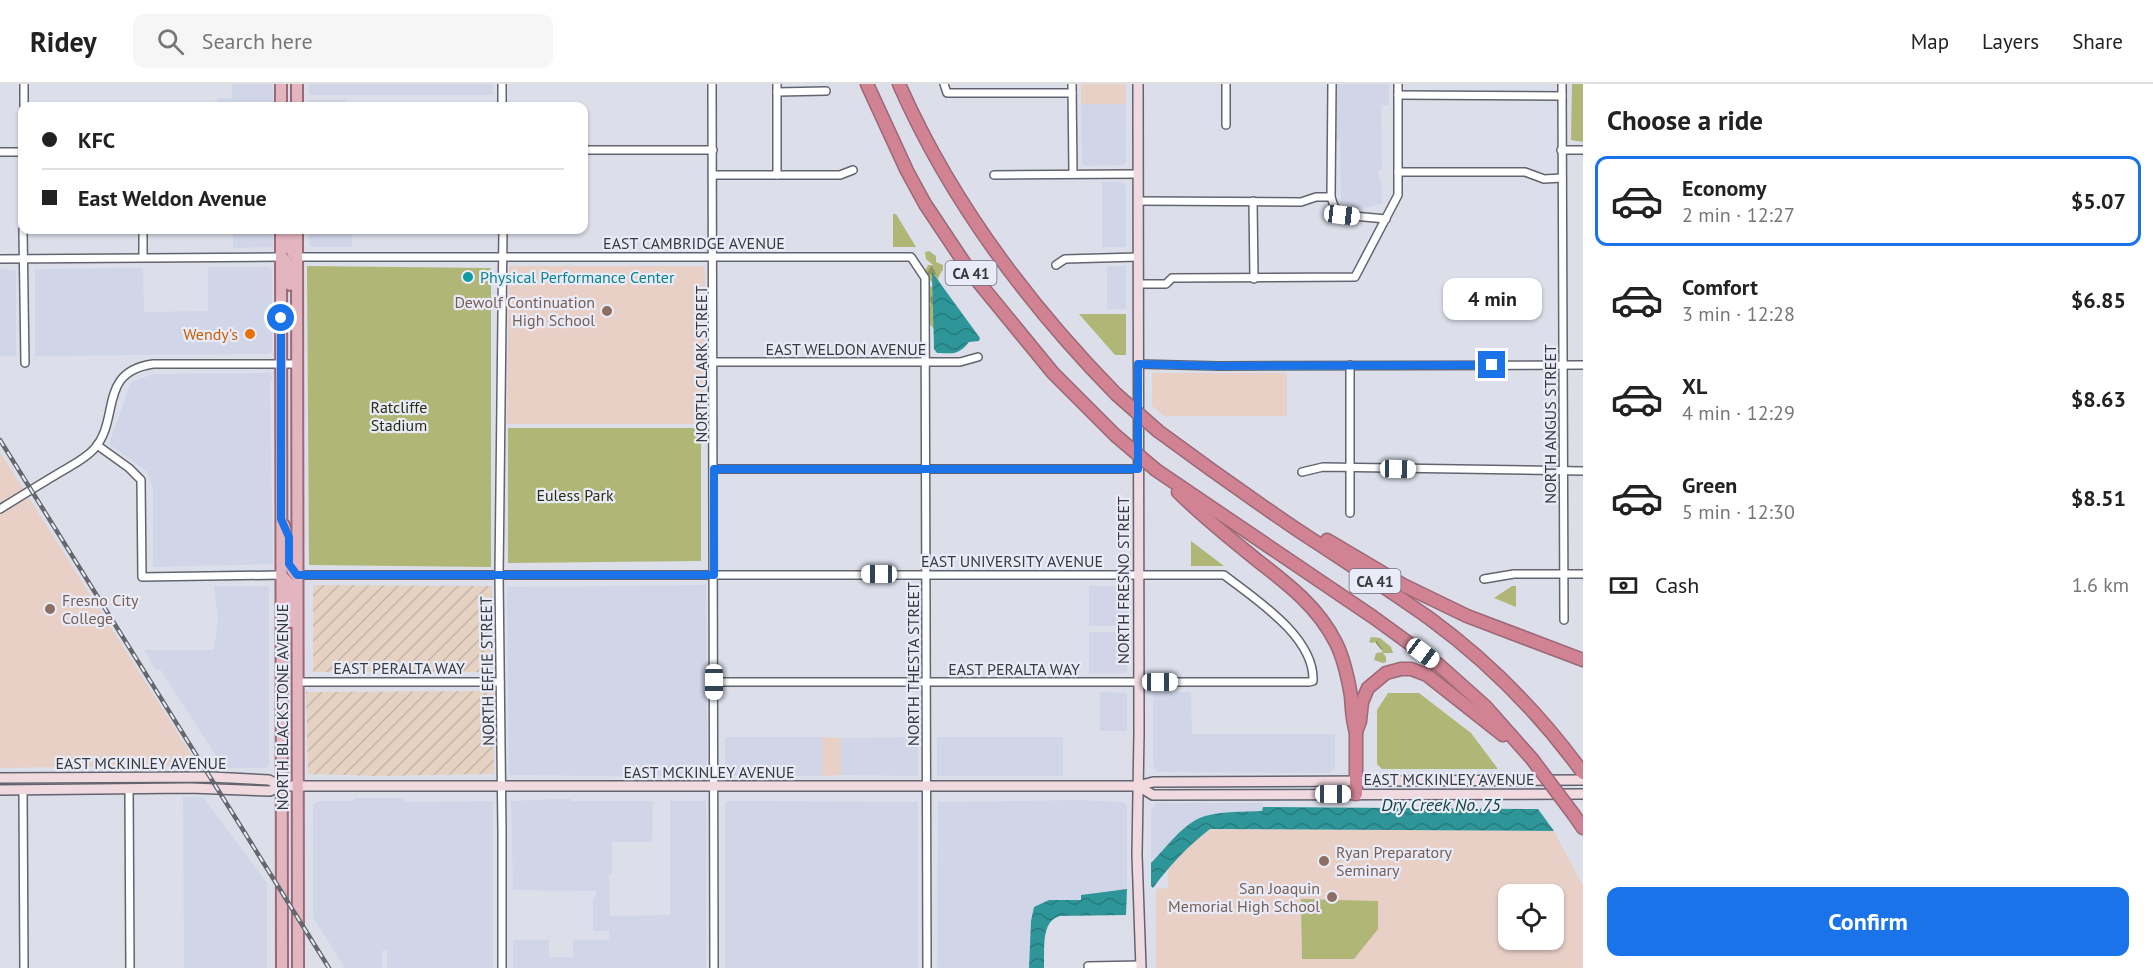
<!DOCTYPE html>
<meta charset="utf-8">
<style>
:root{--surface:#fff;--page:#f6f6f6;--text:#222;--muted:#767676;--line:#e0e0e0;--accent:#1a73e8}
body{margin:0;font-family:"PT Sans",sans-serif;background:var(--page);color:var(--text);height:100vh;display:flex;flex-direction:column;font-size:22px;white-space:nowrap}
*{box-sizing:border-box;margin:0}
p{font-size:20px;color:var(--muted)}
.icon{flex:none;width:33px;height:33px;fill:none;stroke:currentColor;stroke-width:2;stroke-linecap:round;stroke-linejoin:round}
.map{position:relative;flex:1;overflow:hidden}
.side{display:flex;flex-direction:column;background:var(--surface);width:570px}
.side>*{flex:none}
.guide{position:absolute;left:18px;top:18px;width:570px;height:132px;border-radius:12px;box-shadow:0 2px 4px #0004;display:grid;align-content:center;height:132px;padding:0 24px;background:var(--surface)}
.controls{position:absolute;left:1498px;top:800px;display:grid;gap:12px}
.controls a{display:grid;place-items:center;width:66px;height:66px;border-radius:12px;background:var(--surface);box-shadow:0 2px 4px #0004;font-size:30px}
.end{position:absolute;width:27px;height:27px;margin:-14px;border:8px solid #1a73e8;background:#fff;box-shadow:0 0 0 3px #fff}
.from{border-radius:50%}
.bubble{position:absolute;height:42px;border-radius:12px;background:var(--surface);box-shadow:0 2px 4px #0004;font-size:20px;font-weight:600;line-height:42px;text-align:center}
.car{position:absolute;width:18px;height:36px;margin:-18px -9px;border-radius:8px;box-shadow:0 0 4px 2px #0007;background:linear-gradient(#fff 24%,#345 0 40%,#fff 0 76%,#345 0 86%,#fff 0)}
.guide b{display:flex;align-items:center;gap:21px;height:57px;font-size:22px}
.guide b+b{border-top:2px solid var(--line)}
.guide i{width:15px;height:15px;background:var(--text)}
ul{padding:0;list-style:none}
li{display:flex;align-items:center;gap:18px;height:90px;margin:0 12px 9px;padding:0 12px;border:3px solid transparent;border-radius:12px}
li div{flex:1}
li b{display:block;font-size:22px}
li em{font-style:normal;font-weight:600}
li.active{border-color:var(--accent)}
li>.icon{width:54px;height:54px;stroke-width:1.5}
h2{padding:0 24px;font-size:27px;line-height:72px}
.pay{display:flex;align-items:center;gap:15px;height:66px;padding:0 24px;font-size:22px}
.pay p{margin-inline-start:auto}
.cta{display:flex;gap:12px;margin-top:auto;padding:12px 24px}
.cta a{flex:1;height:69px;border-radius:12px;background:var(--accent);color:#fff;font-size:24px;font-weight:600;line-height:69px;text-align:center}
header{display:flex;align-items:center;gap:36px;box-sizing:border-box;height:84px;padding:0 30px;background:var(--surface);border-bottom:2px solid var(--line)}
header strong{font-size:28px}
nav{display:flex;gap:33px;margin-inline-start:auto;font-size:21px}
.search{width:420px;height:54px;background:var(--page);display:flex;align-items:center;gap:15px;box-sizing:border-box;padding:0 21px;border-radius:12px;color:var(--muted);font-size:22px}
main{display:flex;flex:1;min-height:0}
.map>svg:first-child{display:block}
.built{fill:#d0d5e8}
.industrial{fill:url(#industrial-furrows)}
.education{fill:#e8d0c7;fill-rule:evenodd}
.green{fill:#b0b676}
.forest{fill:url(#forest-firs)}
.water{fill:url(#water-waves)}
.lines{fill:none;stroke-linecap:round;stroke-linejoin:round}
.minor-casing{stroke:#62656f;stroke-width:10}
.secondary-casing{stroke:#62656f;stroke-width:12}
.primary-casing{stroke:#9b6976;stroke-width:14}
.motorway-casing{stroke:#9b6976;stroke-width:15}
.minor{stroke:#fff;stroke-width:7}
.secondary{stroke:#f1dadf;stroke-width:9}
.primary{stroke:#e3b5bf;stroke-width:10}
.motorway{stroke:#d18394;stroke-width:12}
.rail-casing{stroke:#65676d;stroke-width:4.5}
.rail{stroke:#e9ecf8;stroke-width:2;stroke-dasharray:7;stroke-linecap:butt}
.motorway-bridge-casing{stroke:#9b6976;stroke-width:15;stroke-linecap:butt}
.motorway-bridge{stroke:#d18394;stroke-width:12}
.route{stroke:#1a73e8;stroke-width:8}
.culture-dot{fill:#0f9aa8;stroke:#e9ecf8;stroke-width:2}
.education-dot{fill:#8d6e63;stroke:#e9ecf8;stroke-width:2}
.food-dot{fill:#e8710a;stroke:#e9ecf8;stroke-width:2}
.labels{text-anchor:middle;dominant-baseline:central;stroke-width:4.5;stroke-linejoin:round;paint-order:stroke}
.shield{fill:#e9ecf8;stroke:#6d6f75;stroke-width:1.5}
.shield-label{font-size:15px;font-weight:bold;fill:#38393d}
.street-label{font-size:16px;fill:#38393d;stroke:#e9ecf8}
.culture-label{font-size:16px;fill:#0d838f;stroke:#e9ecf8;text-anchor:start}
.education-label{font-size:16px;fill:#785e54;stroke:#e9ecf8;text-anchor:end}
.food-label{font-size:16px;fill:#c56008;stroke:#e9ecf8;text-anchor:end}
.park-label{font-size:16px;fill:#2b2d0e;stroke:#e9ecf8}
.water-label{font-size:18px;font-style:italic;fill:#144243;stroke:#e9ecf8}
</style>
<header>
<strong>Ridey</strong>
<div class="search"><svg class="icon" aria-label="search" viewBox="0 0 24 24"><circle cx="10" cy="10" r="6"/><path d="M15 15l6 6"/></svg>Search here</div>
<nav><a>Map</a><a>Layers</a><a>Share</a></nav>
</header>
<main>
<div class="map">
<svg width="1583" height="884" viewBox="0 0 1583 884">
<defs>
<pattern id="industrial-furrows" width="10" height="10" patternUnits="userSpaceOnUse" patternTransform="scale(1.5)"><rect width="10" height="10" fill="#e5d2c2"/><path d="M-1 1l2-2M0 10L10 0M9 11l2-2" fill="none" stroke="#c5b5a8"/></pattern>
<pattern id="forest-firs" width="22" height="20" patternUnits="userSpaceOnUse" patternTransform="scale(1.5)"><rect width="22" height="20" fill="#b0b676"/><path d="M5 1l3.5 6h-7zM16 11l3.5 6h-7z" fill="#909562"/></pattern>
<pattern id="water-waves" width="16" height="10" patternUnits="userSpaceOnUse" patternTransform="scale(1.5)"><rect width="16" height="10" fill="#2e9699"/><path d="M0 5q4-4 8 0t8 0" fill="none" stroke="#287b7e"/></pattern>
</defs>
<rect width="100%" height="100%" fill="#dcdfea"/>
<g class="built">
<path d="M232,0H273V22H217V14H232Z"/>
<rect x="309" y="0" width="184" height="11"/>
<path d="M1328,0H1389V21H1381L1382,86L1378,87L1379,96H1381L1382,119L1380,120L1360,125L1341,119L1340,57H1328Z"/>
<rect x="309" y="16" width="37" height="6"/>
<path d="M1081,20H1126V78L1124,81L1086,82L1082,79Z"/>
<path d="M1102,98H1121L1126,102V163H1102Z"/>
<path d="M233,146H273V163L233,164Z"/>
<path d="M309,146H352V163H312L309,160Z"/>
<rect x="1107" y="182" width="19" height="43"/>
<path d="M208,183H270L272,186V266L270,270L35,272V185L143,184L144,228L208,227Z"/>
<path d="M0,185L16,187V270L14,272H0Z"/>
<path d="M268,289L273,293L270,300L273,480L153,483V403L146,387L109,360L131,298L154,290Z"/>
<path d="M706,501L707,689L703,693L509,691L507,503Z"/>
<path d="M214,502H269V681L266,684H224L160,585L156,587L144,566H214L218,534Z"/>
<rect x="1089" y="502" width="38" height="40"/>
<path d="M1089,548H1127V587L1125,589H1089Z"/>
<path d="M1100,608L1127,609V647H1100Z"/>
<path d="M1153,608H1191L1192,650H1335V684L1330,689L1157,688L1153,683Z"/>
<rect x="725" y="653" width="97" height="39"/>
<path d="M918,653V692L841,691V654Z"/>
<rect x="937" y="653" width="126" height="39"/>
<path d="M183,713H203L267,799V884H184Z"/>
<path d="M354,714H404V717L416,718L493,717V884H387V866L382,867V884H345L313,833V721L318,717H354Z"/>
<path d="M556,715H571V717H653L652,758H612V790H609L610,832L670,831V717H706V884H513V856H549V873H573V856H609V847H593V814L596,813V807L513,806L511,717Z"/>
<path d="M1081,716L1123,718L1127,722V805L1081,811V816H1049L1030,865L1029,884H937L938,718Z"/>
<path d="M757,717L918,718V884H725V720L728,717Z"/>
<path d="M1157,719H1263V727L1205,732L1151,779V725Z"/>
</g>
<g class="industrial">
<path d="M313,501L492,502L493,588H313Z"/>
<path d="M494,607V690L377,692L308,690L306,608Z"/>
</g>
<g class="education">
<rect x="1081" y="0" width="45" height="20"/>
<path d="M509,182H705V281L703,340H507Z"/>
<path d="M1152,289H1287V332H1164L1152,322Z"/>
<path d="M0,368L198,681L0,684Z"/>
<path d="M822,653L841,654V691L822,692Z"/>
<path d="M1210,745L1554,747L1583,802V884H1156V805L1168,804V783L1191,760ZM1509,810H1554V855H1509Z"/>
</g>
<g class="green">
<path d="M1572,0H1583V58L1571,56Z"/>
<path d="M893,130H896L916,163H893Z"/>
<path d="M307,182L491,184V483L309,481Z"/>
<path d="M1079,230H1126V271H1115Z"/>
<path d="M508,344H701V477L508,479Z"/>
<path d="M1191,457L1224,482H1191Z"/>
<path d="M1512,502H1516V523L1494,514Z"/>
<path d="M1388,609H1419L1471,649L1498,685H1382L1377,680V626Z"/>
<path d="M1301,815L1378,817V845L1354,875H1302Z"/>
</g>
<g class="forest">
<path d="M929,167L936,172V178L943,181V185L938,194L939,198L936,200L934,245L929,239L928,222L931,221L928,205L933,201L925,187L928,181H933L926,175L925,168Z"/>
<path d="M1371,553L1380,554L1391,563L1393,569H1383L1386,573V578L1383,579L1374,576L1376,569L1383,568L1375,558L1372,559L1369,558Z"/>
</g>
<g class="water">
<path d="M932,188L980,254L979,257L969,258C958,272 953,269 937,269L934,265Z"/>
<path d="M1263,723L1538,725L1554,747L1210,745C1188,762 1170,781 1153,804L1151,802V779C1167,763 1183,739 1205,732C1223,727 1244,728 1262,727Z"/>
<path d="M1127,805L1126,831L1060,832C1040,837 1045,867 1044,884H1029L1031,837L1034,823L1049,816H1081V811Z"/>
</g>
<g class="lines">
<defs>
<g id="minor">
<path d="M502,0V22"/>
<path d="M712,0L714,884"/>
<path d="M777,0V91"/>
<path d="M944,0L947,9H1072"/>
<path d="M1072,0L1073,90"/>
<path d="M1226,0V41"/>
<path d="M1562,0L1564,536"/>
<path d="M777,8L826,7"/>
<path d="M1398,11L1562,12"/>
<path d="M24,22V0"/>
<path d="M584,66H713"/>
<path d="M1561,66H1583"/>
<path d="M0,68H22"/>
<path d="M1398,88H1525L1544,95L1562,94"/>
<path d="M714,91H840L853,86"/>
<path d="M994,91L1137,90"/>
<path d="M1331,113L1334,122L1342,131L1386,135"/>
<path d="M1138,117L1301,118L1316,113H1331L1332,0"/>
<path d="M1253,117L1254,195"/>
<path d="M23,146L25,279"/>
<path d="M143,173V146"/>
<path d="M297,173H911L925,194L927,884"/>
<path d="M0,175L281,173"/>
<path d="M1056,181L1065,175L1138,173"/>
<path d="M1138,200H1166L1172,194L1355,193L1398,111V0"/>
<path d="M714,278H960L978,273"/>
<path d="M1138,280L1219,282L1583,281"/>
<path d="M1350,281V429"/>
<path d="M97,361L129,384L141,396L142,493L281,491"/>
<path d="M714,385H1138"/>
<path d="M1302,388L1323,383L1583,387"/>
<path d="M0,425C21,412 42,399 64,386C74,380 86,374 94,365C121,335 97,288 153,280H297"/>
<path d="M297,491H1224C1255,515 1315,553 1313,597L1309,598H714"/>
<path d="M1484,495L1514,490H1583"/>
<path d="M297,598H500"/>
<path d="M129,705L130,884"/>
<path d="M23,706L24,884"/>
<path d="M1088,882L1141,881"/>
<path d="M502,884V748L499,492L503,146"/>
</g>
<g id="secondary">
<path d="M1138,0L1139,649L1137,771L1141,884"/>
<path d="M0,694L210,693L269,696L281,702H1138L1153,698L1583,696"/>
<path d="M1138,702L1153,711L1583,710"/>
<path d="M0,706L190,704L270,707L281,702"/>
</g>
<g id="primary">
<path d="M281,0V22"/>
<path d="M297,0V22"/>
<path d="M281,146L282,884"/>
<path d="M289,146L290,165L294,171"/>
<path d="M297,146L298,884"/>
<path d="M281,173C292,178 290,191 290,201"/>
<path d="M284,441C291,459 284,480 296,491"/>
<path d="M281,491L288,498L291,538"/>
</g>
<g id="motorway">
<path d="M867,0L907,87L925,120L971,189L1053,289L1115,351"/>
<path d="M899,0C950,116 1028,220 1116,310"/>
<path d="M1158,347C1204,381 1249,413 1296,445C1340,474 1385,503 1429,534C1488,577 1540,630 1583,689"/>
<path d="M1156,386L1373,533L1439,581L1485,622L1532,675"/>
<path d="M1178,408C1203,433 1231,455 1258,477C1288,500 1319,524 1336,559C1344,575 1348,594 1351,612C1352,624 1352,636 1356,648"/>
<path d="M1327,456L1403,501L1467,532L1583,576"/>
<path d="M1356,710V648L1360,637L1362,618L1368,604L1386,589L1401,585H1411L1427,591L1503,651"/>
<path d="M1574,731L1583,744"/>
</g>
</defs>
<use href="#minor" class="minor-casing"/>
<use href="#secondary" class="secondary-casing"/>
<use href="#primary" class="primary-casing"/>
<use href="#motorway" class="motorway-casing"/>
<use href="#minor" class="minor"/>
<use href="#secondary" class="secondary"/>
<use href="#primary" class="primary"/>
<use href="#motorway" class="motorway"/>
<defs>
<path id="rail" d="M0,356L329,884"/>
</defs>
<use href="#rail" class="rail-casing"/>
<use href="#rail" class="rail"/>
<defs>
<g id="motorway-bridge">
<path d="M1116,310L1158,347"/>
<path d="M1115,351L1156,386"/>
<path d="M1532,675L1574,731"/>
</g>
</defs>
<use href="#motorway-bridge" class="motorway-bridge-casing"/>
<use href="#motorway-bridge" class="motorway-bridge"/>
</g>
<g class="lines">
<path class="route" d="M281,234V435L289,453V480L297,491H714V385H1138V280L1219,282L1492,281"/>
</g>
<circle class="culture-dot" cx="468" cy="193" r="6"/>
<g class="education-dot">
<circle cx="607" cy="227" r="6"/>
<circle cx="50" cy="525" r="6"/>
<circle cx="1324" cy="777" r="6"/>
<circle cx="1332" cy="813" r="6"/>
</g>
<circle class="food-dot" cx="250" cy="250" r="6"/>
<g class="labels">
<g class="shield">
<rect x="945.5" y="177" width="51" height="24" rx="4.5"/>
<rect x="1349.5" y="485" width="51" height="24" rx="4.5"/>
</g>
<g class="shield-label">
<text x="971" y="189">CA 41</text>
<text x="1375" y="497">CA 41</text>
</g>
<g class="street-label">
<text x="694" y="159">EAST CAMBRIDGE AVENUE</text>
<text x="846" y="265">EAST WELDON AVENUE</text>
<text transform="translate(701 280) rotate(-90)">NORTH CLARK STREET</text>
<text transform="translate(1550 340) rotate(-90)">NORTH ANGUS STREET</text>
<text x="1012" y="477">EAST UNIVERSITY AVENUE</text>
<text transform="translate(1123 496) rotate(-90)">NORTH FRESNO STREET</text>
<text transform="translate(913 580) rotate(-90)">NORTH THESTA STREET</text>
<text x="399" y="584">EAST PERALTA WAY</text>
<text x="1014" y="585">EAST PERALTA WAY</text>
<text transform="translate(487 587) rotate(-91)">NORTH EFFIE STREET</text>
<text transform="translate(282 623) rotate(-90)">NORTH BLACKSTONE AVENUE</text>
<text x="141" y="679">EAST MCKINLEY AVENUE</text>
<text x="709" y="688">EAST MCKINLEY AVENUE</text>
<text x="1449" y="695">EAST MCKINLEY AVENUE</text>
</g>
<g class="culture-label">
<text x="480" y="193">Physical Performance Center</text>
</g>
<g class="education-label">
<text x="595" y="218">Dewolf Continuation<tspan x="595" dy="18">High School</tspan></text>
<text x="62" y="516" text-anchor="start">Fresno City<tspan x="62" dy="18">College</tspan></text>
<text x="1336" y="768" text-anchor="start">Ryan Preparatory<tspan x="1336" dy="18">Seminary</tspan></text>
<text x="1320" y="804">San Joaquin<tspan x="1320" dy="18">Memorial High School</tspan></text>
</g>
<g class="food-label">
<text x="238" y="250">Wendy's</text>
</g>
<g class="park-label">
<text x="399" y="323">Ratcliffe<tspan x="399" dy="18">Stadium</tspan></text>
<text x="575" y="411">Euless Park</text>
</g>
<g class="water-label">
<text x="1441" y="720">Dry Creek No. 75</text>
</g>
</g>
</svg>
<div class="controls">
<a><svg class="icon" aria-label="locate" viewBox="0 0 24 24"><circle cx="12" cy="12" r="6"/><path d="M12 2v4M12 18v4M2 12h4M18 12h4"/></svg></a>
</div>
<i class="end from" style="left:281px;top:234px"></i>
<i class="end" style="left:1492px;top:281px"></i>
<div class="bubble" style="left:1443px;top:194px;width:99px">4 min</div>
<i class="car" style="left:1342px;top:131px;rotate:97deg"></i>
<i class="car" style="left:1398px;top:385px;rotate:91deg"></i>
<i class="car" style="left:879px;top:490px;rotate:270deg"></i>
<i class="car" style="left:1423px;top:569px;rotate:127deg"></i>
<i class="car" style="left:714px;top:598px;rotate:180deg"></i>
<i class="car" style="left:1160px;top:598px;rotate:90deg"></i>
<i class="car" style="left:1333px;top:710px;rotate:90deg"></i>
<div class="guide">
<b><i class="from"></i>KFC</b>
<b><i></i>East Weldon Avenue</b>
</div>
</div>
<section class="side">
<h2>Choose a ride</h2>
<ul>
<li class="active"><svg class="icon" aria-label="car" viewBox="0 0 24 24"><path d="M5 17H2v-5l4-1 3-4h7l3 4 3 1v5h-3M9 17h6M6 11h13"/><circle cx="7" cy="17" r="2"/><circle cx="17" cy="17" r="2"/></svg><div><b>Economy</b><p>2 min · 12:27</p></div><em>$5.07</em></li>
<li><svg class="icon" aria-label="car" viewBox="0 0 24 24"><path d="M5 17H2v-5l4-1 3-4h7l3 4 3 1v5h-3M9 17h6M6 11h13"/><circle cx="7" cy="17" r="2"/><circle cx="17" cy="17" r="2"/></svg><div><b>Comfort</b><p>3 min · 12:28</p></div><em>$6.85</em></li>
<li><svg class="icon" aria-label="car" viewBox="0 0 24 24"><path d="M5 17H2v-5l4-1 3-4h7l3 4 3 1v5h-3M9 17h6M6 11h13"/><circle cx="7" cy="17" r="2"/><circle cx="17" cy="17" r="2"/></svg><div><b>XL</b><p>4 min · 12:29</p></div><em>$8.63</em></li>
<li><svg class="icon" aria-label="car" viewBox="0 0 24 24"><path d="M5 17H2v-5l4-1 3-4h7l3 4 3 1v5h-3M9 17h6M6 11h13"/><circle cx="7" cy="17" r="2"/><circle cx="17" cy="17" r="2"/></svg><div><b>Green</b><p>5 min · 12:30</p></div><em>$8.51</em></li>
</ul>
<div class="pay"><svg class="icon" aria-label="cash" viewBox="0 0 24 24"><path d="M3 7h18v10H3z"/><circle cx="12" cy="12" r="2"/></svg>Cash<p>1.6 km</p></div>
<div class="cta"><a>Confirm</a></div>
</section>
</main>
